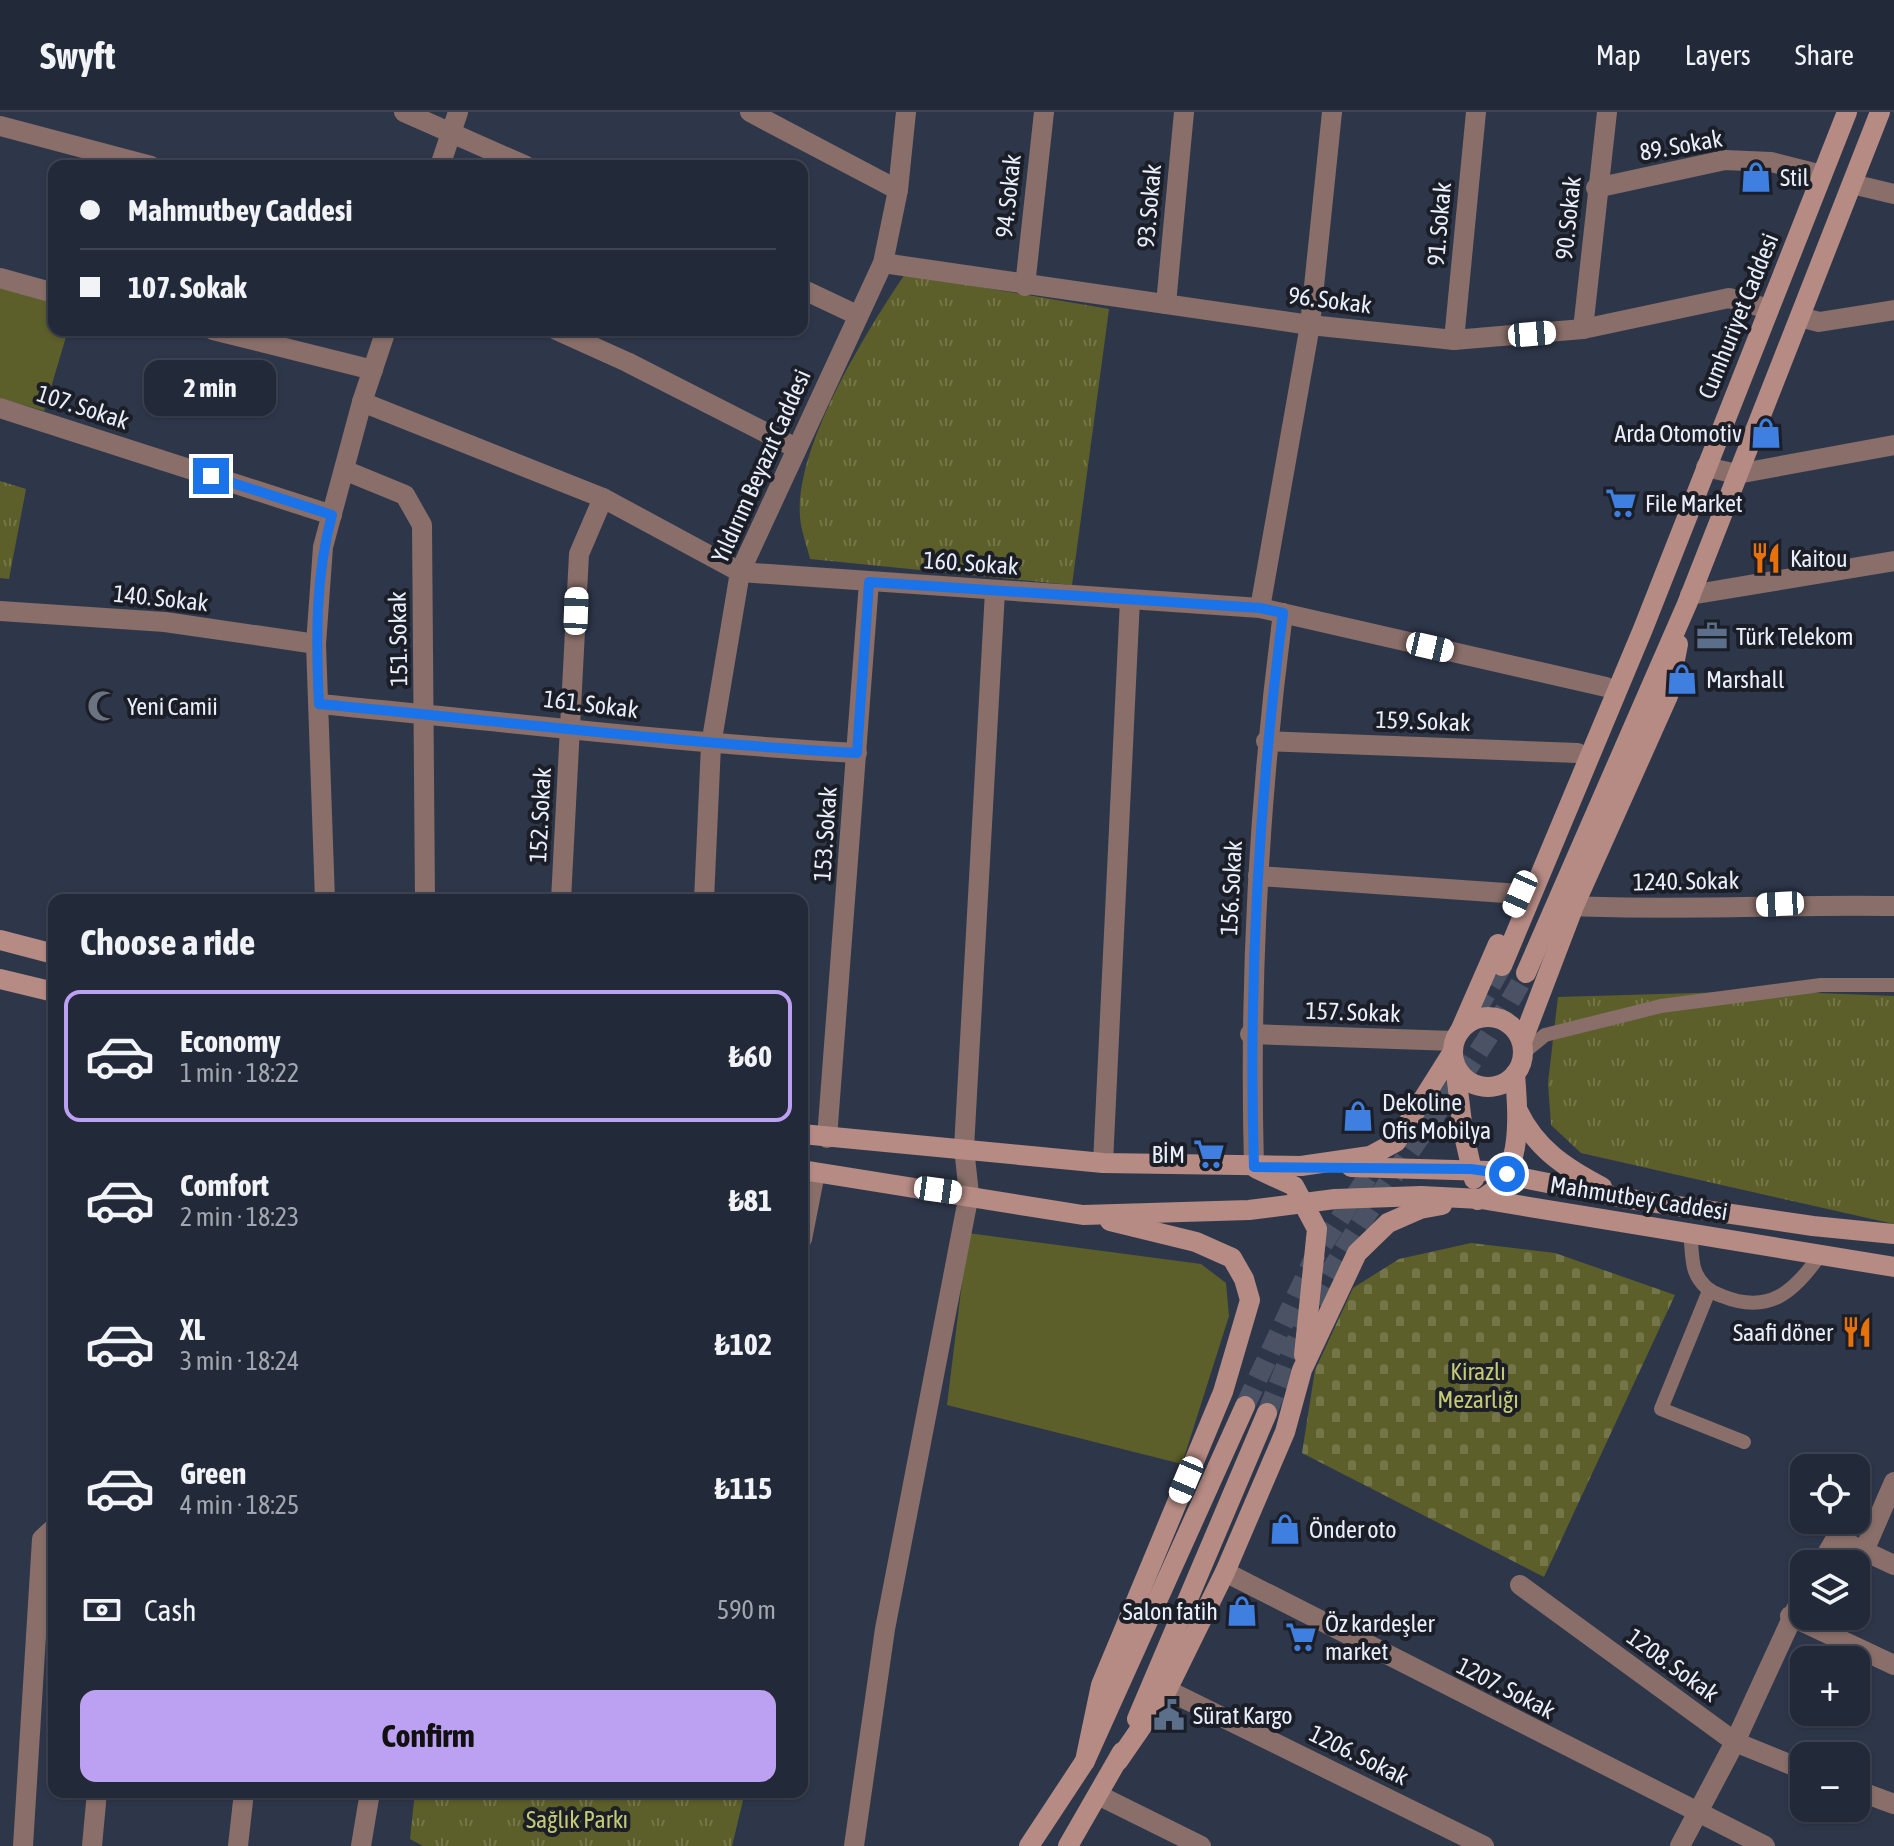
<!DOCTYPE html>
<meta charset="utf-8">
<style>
:root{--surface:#222938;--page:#2a3140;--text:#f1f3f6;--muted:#a2a6ae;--line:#3f4553;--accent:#bca0f2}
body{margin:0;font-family:"Asap Condensed",sans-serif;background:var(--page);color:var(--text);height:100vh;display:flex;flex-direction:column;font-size:30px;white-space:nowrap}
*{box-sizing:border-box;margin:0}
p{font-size:26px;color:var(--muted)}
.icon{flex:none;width:44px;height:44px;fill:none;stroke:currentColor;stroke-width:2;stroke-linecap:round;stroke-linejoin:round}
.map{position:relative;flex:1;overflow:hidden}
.side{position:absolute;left:48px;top:782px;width:760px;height:904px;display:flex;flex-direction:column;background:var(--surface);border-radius:16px;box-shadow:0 2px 6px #0004,0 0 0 2px var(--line)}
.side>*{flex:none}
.banner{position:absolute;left:48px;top:48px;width:760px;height:176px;border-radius:16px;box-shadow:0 2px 6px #0004,0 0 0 2px var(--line);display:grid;align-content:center;height:176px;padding:0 32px;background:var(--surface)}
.tools{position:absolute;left:1790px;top:1342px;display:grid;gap:16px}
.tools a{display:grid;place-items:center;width:80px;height:80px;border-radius:16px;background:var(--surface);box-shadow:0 2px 6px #0004,0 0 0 2px var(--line);font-size:40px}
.end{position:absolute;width:36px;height:36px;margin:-18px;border:10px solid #1a73e8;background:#fff;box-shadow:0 0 0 4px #fff}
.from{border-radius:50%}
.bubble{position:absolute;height:56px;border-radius:16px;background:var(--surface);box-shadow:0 2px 6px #0004,0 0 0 2px var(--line);font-size:26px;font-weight:700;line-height:56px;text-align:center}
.car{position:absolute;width:24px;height:48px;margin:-24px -12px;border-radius:10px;box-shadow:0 0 6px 2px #0007;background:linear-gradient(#fff 24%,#345 0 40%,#fff 0 76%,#345 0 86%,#fff 0)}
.banner b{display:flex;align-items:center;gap:28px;height:76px;font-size:30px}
.banner b+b{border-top:2px solid var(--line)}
.banner i{width:20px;height:20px;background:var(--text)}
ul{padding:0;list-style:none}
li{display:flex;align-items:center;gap:24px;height:132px;margin:0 16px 12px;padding:0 16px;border:4px solid transparent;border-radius:16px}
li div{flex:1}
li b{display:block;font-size:30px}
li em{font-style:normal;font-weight:700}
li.on{border-color:var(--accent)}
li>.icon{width:72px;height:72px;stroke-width:1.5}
h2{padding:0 32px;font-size:36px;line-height:96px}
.pay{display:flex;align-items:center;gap:20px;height:88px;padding:0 32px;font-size:30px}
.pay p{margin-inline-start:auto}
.cta{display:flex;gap:16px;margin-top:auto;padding:16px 32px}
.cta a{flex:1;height:92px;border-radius:16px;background:var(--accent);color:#111;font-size:32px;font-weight:700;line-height:92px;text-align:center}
header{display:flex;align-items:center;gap:48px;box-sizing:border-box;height:112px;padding:0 40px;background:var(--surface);border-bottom:2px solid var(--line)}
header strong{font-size:38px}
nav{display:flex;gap:44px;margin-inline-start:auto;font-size:28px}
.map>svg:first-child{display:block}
.green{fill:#5d5f2a}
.cemetery{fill:url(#cemetery-stones)}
.park{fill:url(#park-tufts)}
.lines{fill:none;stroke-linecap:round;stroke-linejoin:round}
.secondary-tunnel{stroke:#4a5264;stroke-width:20;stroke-dasharray:20 10;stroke-linecap:butt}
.lane{stroke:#896e69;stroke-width:14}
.street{stroke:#896e69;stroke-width:20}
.secondary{stroke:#b68b84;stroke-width:20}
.route{stroke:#1a73e8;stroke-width:10}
.labels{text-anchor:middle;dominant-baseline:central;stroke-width:8;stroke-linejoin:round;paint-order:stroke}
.street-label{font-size:24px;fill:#e8eefa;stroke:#1b1e27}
.poi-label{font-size:24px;fill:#e8eefa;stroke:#1b1e27;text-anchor:start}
.park-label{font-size:24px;fill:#c5ca75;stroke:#1b1e27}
</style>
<header>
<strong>Swyft</strong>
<nav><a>Map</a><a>Layers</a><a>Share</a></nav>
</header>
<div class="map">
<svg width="1894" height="1734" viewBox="0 0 1894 1734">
<defs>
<pattern id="cemetery-stones" width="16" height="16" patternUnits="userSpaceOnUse" patternTransform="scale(2)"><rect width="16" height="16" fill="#5d5f2a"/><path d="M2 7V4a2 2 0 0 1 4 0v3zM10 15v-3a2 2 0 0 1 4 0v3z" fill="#74764a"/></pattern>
<pattern id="park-tufts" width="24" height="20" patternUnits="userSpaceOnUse" patternTransform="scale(2)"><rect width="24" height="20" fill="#5d5f2a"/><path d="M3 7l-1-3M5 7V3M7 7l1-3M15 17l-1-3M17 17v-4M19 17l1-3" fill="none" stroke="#74764a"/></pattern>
</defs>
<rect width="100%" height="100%" fill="#2e374a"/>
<g class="green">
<path d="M0,174L54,188V218H68L44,299L0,286Z"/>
<path d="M968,1121L1201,1152L1226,1171L1229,1204L1182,1352L947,1293Z"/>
</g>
<path class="cemetery" d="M1471,1131L1555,1141L1675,1183L1544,1465L1302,1341L1315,1258L1353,1176L1399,1147Z"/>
<g class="park">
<path d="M905,162L1109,197L1072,473L810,447C807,434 801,419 800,405C795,334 866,220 905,162Z"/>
<path d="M0,369L26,377L9,467L0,466Z"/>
<path d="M1765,879L1894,884V1112L1581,1041L1551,1013L1548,971L1558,885Z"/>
<path d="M415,1680H745L732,1734H423L410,1727Z"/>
</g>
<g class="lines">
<g class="secondary-tunnel">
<path d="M1476,899L1502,854"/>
<path d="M1245,1294L1315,1144L1382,1043"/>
<path d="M1267,1301C1286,1255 1304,1205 1329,1162C1390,1059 1469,966 1526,861"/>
</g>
<g class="lane">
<path d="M1523,941L1545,923L1661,894L1821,873H1894"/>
<path d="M1690,1121C1692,1133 1691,1148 1695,1159C1700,1172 1710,1180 1722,1184C1769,1203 1794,1180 1820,1143"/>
<path d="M1709,1179L1661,1297L1744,1330"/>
</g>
<g class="street">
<path d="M404,0L526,54"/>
<path d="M750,0L898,78"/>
<path d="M0,14L151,54"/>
<path d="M440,54L458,0"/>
<path d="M1852,72L1894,82"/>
<path d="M1596,76L1725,48L1771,50L1822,63"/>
<path d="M883,151L1310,213L1454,228L1583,217L1729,186L1769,197"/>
<path d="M0,166L54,181"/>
<path d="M1025,174L1044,0"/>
<path d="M802,177L857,203"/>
<path d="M1166,192L1184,0"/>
<path d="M1800,205L1819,210L1894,198"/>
<path d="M1583,217L1607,0"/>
<path d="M213,218L373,258"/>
<path d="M556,218L627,250L796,336"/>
<path d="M1454,228L1476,0"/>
<path d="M362,290L603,386L740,460L1260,496L1606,575"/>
<path d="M0,296L332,403"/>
<path d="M1706,355L1737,362L1894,333"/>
<path d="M344,358L405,383L422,413L425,788"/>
<path d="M1690,483L1894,449"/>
<path d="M1260,496L1310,213L1332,0"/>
<path d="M0,499L165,510L316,532"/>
<path d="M319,592C499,609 677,631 857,641"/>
<path d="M1266,629L1578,641"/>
<path d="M1258,764L1520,782"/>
<path d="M325,788L316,532L323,435L362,290L386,218"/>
<path d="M561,788L579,442L603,386"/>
<path d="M704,788L711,633L740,460L883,151L898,78L906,0"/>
<path d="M1574,794C1681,799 1787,792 1894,794"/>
<path d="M1250,922L1454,929"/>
<path d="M827,1026L869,470"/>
<path d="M1103,1051L1130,487"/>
<path d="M1254,1055C1249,869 1259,685 1283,501"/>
<path d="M802,1127L815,1061"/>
<path d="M1864,1439L1894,1370"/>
<path d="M1821,1452L1836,1426L1894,1453"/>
<path d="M1225,1460L1765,1734"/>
<path d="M1520,1473L1735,1630L1804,1658"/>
<path d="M1790,1504L1894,1553"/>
<path d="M1167,1578L1484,1734"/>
<path d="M1856,1678L1894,1692"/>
<path d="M1100,1684L1201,1734"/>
<path d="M23,1734L42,1427L54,1416"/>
<path d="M92,1734L97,1680"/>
<path d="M238,1734L244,1680"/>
<path d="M361,1734L370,1680"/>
<path d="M854,1734L885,1517L969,1082L964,1036L995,479"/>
<path d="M1680,1734L1735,1630L1804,1480"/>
</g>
<g class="secondary">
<path d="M0,828L54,842"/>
<path d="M1502,854L1643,517L1847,0"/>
<path d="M1526,861L1687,492L1880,0"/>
<path d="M0,867L54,880"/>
<circle cx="1488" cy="940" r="35"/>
<path d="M1460,919L1498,832"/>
<path d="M1522,930L1574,794L1668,584L1678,532"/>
<path d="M1455,953L1463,1019L1474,1067"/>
<path d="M1518,999C1536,1037 1566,1056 1602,1075"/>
<path d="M802,1022L1103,1051L1301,1054L1370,1044L1396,1030L1452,941"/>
<path d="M1351,1055L1488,1059L1623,1086L1813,1114L1894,1122"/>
<path d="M1257,1057L1294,1074L1317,1117L1304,1243"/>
<path d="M802,1058L1083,1103L1249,1098L1335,1087L1421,1084L1481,1087L1894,1155"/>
<path d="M1478,1088C1525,1070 1518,1003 1515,962"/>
<path d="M1137,1607L1267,1301"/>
<path d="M1085,1649L1101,1573L1223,1280L1250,1188L1244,1167L1232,1146L1196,1130L1110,1109"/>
<path d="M1118,1649L1167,1578L1225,1460L1285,1320L1302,1258L1357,1141L1388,1111L1420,1097L1442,1093"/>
<path d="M1029,1734L1085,1649L1245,1294"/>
<path d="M1068,1734L1122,1640"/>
</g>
</g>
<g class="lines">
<path class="route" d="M211,364L332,403C315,464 316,529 319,592C499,609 677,631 857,641L869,470L1260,496L1283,501C1259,685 1248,870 1254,1055L1471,1057L1507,1062"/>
</g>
<defs>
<symbol id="shop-bare" viewBox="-9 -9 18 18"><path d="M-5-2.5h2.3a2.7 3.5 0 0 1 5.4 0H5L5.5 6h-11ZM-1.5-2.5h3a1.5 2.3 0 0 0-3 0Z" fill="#3f7fe0" stroke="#1b1e27" stroke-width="2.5" paint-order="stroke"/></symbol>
<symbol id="supermarket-bare" viewBox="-9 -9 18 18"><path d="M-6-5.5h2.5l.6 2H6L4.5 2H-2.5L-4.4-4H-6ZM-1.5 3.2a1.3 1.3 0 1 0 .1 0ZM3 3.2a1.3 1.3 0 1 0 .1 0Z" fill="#3f7fe0" stroke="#1b1e27" stroke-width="2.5" paint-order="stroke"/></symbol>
<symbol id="restaurant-bare" viewBox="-9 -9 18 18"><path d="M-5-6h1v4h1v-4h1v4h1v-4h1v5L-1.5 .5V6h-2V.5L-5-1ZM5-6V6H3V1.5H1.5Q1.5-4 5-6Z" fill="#e8710a" stroke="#1b1e27" stroke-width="2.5" paint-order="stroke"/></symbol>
<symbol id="office-bare" viewBox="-9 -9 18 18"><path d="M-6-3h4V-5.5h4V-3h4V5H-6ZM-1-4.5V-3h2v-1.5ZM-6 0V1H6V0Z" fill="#5c6f8a" stroke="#1b1e27" stroke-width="2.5" paint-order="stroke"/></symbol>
<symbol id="mosque-bare" viewBox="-9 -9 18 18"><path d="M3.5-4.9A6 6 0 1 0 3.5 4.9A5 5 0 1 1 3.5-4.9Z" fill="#6b7280" stroke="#1b1e27" stroke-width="2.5" paint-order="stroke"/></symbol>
<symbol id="civic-bare" viewBox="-9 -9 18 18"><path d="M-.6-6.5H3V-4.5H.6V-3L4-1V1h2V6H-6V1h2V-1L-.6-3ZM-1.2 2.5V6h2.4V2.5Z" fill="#5c6f8a" stroke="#1b1e27" stroke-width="2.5" paint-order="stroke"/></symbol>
</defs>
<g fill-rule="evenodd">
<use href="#shop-bare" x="1734" y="43" width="44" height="44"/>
<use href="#shop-bare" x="1744" y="299" width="44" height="44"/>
<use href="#supermarket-bare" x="1599" y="369" width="44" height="44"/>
<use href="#restaurant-bare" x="1744" y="424" width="44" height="44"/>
<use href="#office-bare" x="1690" y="502" width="44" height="44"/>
<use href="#shop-bare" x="1660" y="545" width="44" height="44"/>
<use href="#mosque-bare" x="81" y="572" width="44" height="44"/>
<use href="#shop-bare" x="1336" y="982" width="44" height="44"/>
<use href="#supermarket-bare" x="1187" y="1020" width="44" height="44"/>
<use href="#restaurant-bare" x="1835" y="1198" width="44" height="44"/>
<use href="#shop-bare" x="1263" y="1395" width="44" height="44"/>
<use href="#shop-bare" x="1220" y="1477" width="44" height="44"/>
<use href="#supermarket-bare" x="1279" y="1503" width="44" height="44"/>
<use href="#civic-bare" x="1147" y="1581" width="44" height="44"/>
</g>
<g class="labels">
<g class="street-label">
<text transform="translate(1681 33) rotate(-10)">89. Sokak</text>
<text transform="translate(1008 84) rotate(-84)">94. Sokak</text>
<text transform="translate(1149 94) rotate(-85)">93. Sokak</text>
<text transform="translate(1568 106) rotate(-84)">90. Sokak</text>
<text transform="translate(1439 112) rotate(-85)">91. Sokak</text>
<text transform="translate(1330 188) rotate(7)">96. Sokak</text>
<text transform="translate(1738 204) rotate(-68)">Cumhuriyet Caddesi</text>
<text transform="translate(83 295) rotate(18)">107. Sokak</text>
<text transform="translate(761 354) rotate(-66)">Yıldırım Beyazıt Caddesi</text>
<text transform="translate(971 451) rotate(4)">160. Sokak</text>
<text transform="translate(161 486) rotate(6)">140. Sokak</text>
<text transform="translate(398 527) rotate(-91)">151. Sokak</text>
<text transform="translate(591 592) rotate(7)">161. Sokak</text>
<text transform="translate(1423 609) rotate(2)">159. Sokak</text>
<text transform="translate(540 703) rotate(-87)">152. Sokak</text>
<text transform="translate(825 722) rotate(-86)">153. Sokak</text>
<text transform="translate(1686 769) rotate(-1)">1240. Sokak</text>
<text transform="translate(1231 776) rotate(-87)">156. Sokak</text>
<text transform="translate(1353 900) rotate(2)">157. Sokak</text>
<text transform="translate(1639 1086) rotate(9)">Mahmutbey Caddesi</text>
<text transform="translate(1673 1553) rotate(36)">1208. Sokak</text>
<text transform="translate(1506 1576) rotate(27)">1207. Sokak</text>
<text transform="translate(1359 1643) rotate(26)">1206. Sokak</text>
</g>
<g class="poi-label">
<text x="1780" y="65">Stil</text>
<text x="1742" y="321" text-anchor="end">Arda Otomotiv</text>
<text x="1645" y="391">File Market</text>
<text x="1790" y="446">Kaitou</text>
<text x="1736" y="524">Türk Telekom</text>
<text x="1706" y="567">Marshall</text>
<text x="127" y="594">Yeni Camii</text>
<text x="1382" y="990">Dekoline<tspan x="1382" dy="28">Ofis Mobilya</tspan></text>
<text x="1185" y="1042" text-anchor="end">BİM</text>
<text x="1833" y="1220" text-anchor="end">Saafi döner</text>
<text x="1309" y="1417">Önder oto</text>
<text x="1218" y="1499" text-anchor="end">Salon fatih</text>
<text x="1325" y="1511">Öz kardeşler<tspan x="1325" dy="28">market</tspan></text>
<text x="1193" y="1603">Sürat Kargo</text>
</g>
<g class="park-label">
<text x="1478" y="1259">Kirazlı<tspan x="1478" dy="28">Mezarlığı</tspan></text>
<text x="577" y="1707">Sağlık Parkı</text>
</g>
</g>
</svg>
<div class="tools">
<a><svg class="icon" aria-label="locate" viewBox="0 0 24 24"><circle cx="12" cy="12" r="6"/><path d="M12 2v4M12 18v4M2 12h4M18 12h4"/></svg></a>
<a><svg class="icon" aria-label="layers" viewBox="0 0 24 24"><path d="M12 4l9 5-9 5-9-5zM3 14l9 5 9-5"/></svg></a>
<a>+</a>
<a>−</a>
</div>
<i class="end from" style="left:1507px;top:1062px"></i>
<i class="end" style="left:211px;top:364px"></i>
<div class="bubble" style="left:144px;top:248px;width:132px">2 min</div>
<i class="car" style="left:1532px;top:222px;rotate:85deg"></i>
<i class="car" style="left:576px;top:499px;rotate:2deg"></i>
<i class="car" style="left:1430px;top:535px;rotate:103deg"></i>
<i class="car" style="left:1520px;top:782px;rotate:204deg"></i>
<i class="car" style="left:1780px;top:792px;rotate:267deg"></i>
<i class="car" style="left:938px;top:1078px;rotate:98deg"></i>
<i class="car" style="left:1186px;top:1368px;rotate:203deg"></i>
<div class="banner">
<b><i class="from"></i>Mahmutbey Caddesi</b>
<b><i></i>107. Sokak</b>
</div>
<section class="side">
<h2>Choose a ride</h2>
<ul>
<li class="on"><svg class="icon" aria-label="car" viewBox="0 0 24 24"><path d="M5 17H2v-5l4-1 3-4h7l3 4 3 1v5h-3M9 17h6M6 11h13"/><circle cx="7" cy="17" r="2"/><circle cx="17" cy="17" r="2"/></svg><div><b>Economy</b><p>1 min · 18:22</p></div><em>₺60</em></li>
<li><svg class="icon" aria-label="car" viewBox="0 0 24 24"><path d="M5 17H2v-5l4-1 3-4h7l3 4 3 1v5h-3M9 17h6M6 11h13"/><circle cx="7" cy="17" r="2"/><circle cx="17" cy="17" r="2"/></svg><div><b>Comfort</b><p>2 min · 18:23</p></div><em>₺81</em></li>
<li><svg class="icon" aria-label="car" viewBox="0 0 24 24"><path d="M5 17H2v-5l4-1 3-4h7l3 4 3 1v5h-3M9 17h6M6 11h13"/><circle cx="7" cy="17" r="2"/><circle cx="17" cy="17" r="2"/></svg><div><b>XL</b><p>3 min · 18:24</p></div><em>₺102</em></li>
<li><svg class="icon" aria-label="car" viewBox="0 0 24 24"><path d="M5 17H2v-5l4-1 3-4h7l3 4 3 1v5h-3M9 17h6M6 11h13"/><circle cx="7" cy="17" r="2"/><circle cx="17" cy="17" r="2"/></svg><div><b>Green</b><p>4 min · 18:25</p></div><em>₺115</em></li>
</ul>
<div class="pay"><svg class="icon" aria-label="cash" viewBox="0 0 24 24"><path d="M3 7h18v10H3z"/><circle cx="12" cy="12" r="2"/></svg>Cash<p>590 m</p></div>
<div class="cta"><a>Confirm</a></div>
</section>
</div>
